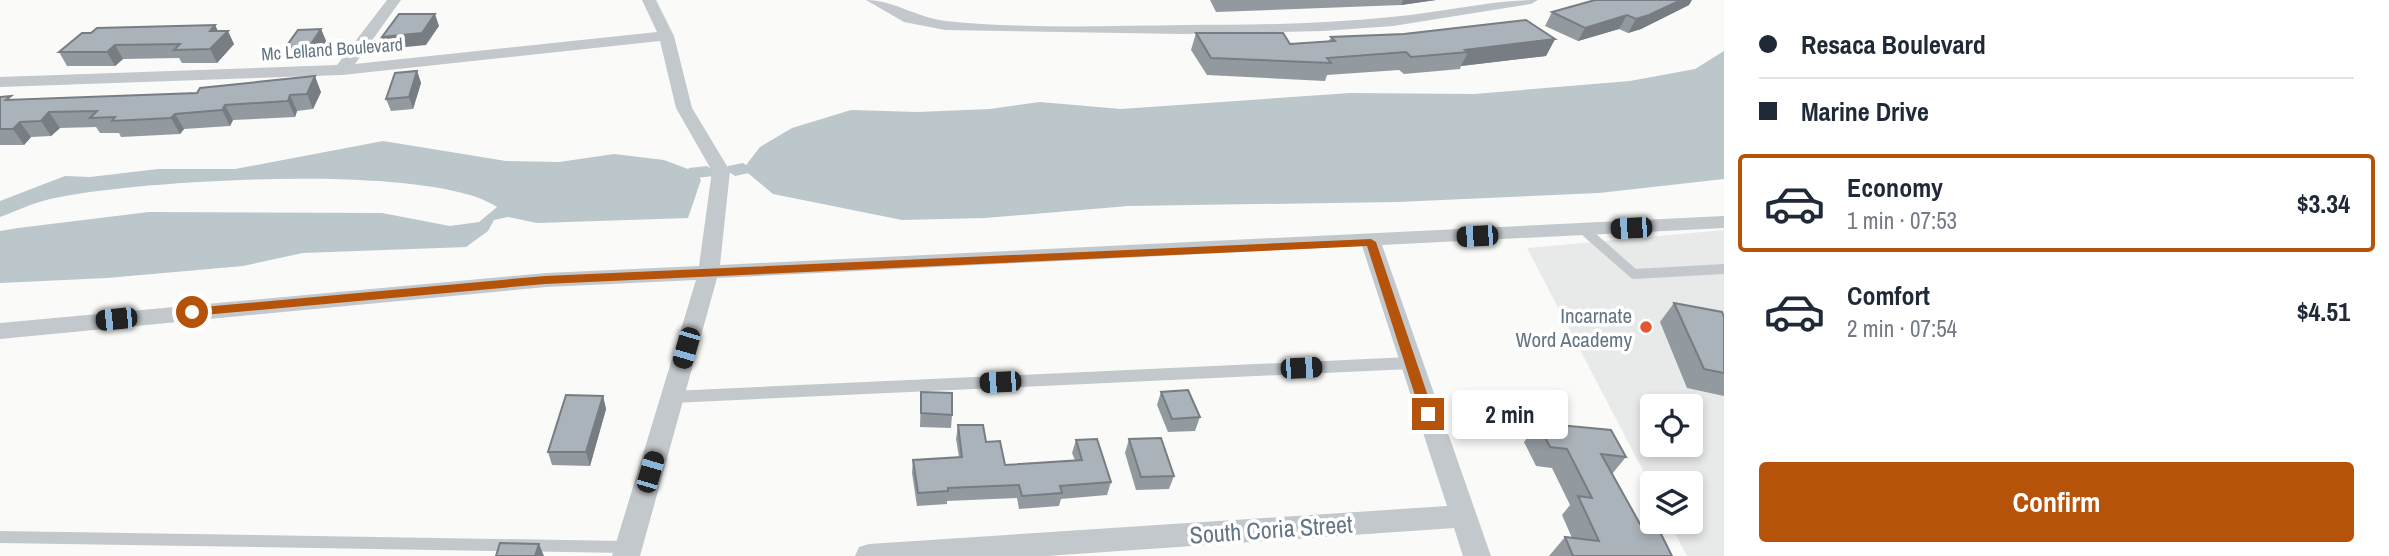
<!DOCTYPE html>
<meta charset="utf-8">
<style>
:root{--surface:#fff;--page:#f6f6f7;--text:#1f2937;--muted:#747a83;--line:#e0e1e3;--accent:#b45309}
body{margin:0;font-family:"Archivo Narrow",sans-serif;background:var(--page);color:var(--text);height:100vh;display:flex;flex-direction:column;font-size:26px;white-space:nowrap}
*{box-sizing:border-box;margin:0}
p{font-size:23px;color:var(--muted)}
.icon{flex:none;width:38px;height:38px;fill:none;stroke:currentColor;stroke-width:2;stroke-linecap:round;stroke-linejoin:round}
.map{position:relative;flex:1;overflow:hidden}
.side{display:flex;flex-direction:column;background:var(--surface);width:665px}
.side>*{flex:none}
.guide{display:grid;align-content:center;height:154px;padding:0 35px;background:var(--surface)}
.controls{position:absolute;left:1640px;top:394px;display:grid;gap:14px}
.controls a{display:grid;place-items:center;width:63px;height:63px;border-radius:7px;background:var(--surface);box-shadow:0 4px 10px #0003;font-size:35px}
.end{position:absolute;width:32px;height:32px;margin:-16px;border:9px solid #b45309;background:#fff;box-shadow:0 0 0 4px #fff}
.from{border-radius:50%}
.bubble{position:absolute;height:49px;border-radius:7px;background:var(--surface);box-shadow:0 4px 10px #0003;font-size:23px;font-weight:700;line-height:49px;text-align:center}
.car{position:absolute;width:21px;height:42px;margin:-21px -10px;border-radius:9px;box-shadow:0 0 5px 2px #0007;background:linear-gradient(#222 24%,#8ab4d8 0 40%,#222 0 76%,#8ab4d8 0 86%,#222 0)}
.guide b{display:flex;align-items:center;gap:24px;height:66px;font-size:26px}
.guide b+b{border-top:2px solid var(--line)}
.guide i{width:18px;height:18px;background:var(--text)}
ul{padding:0;list-style:none}
li{display:flex;align-items:center;gap:21px;height:98px;margin:0 14px 10px;padding:0 21px;border:4px solid transparent;border-radius:7px}
li div{flex:1}
li b{display:block;font-size:26px}
li em{font-style:normal;font-weight:700}
li.current{border-color:var(--accent)}
li>.icon{width:63px;height:63px;stroke-width:1.5}
.button{display:flex;gap:14px;margin-top:auto;padding:14px 35px}
.button a{flex:1;height:80px;border-radius:7px;background:var(--accent);color:#fff;font-size:28px;font-weight:700;line-height:80px;text-align:center}
main{display:flex;flex:1;min-height:0}
.map>svg:first-child{display:block}
.built{fill:#e8e9e9;fill-rule:evenodd}
.water{fill:#bbc7cb}
.lines{fill:none;stroke-linecap:round;stroke-linejoin:round}
.canal{fill:#bbc7cb;fill-rule:evenodd}
.lane-far1{stroke:#c3c8cc;stroke-width:10}
.lane{stroke:#c3c8cc;stroke-width:12}
.street{fill:#c3c8cc;fill-rule:evenodd}
.wall{fill:#929a9f}
.shaded-wall{fill:#777d82}
.building{fill:#aab3b9;stroke:#777d82;stroke-width:2}
.route{fill:#b45309}
.poi-dot{fill:#e4572e;stroke:#fff;stroke-width:2.5}
.labels{text-anchor:middle;dominant-baseline:central;stroke-width:7;stroke-linejoin:round;paint-order:stroke}
.far-street-label{font-size:18px;fill:#657683;stroke:#fff}
.poi-label{font-size:21px;fill:#657683;stroke:#fff;text-anchor:end}
.near-street-label{font-size:24px;fill:#657683;stroke:#fff}
</style>
<main>
<div class="map">
<svg width="1724" height="556" viewBox="0 0 1724 556">
<rect width="100%" height="100%" fill="#fafaf8"/>
<path class="built" d="M1724,230V556H1687L1669,522H1690V483H1652V488L1527,248ZM1652,406H1690V444H1652Z"/>
<g class="water">
<path d="M1724,51V179L1599,193L1397,202L1128,206L985,218L902,220L773,194L743,169L760,147L792,128L851,110L918,112L990,109L1040,102L1121,109L1350,93L1474,94L1630,81L1695,69Z"/>
<path d="M383,141L506,161L559,162L614,154L664,160L696,172L701,180L688,218L537,223L508,217L494,220L488,231L466,247L303,253L243,266L107,278L0,283V231L18,228L149,212L382,213L450,226L479,222L497,207C430,162 134,180 50,199C33,203 16,211 0,217V201L65,176L90,177L158,169H235Z"/>
</g>
<g class="lines">
<g class="canal">
<path d="M743,163L752,169L749,173L735,176L726,170L728,166Z"/>
<path d="M707,166L716,172L714,176L696,178L687,172L689,168Z"/>
</g>
<path class="lane-far1" d="M1584,230L1634,274L1724,269"/>
<g class="lane">
<path d="M672,397L1410,363"/>
<path d="M0,537L626,547"/>
</g>
<g class="street">
<path d="M387,0H401L355,64L657,32L642,0H656L674,36L692,108L730,171L720,265L1724,216V228L1382,245L1491,556H1463L1454,528L1047,556H855L859,547L869,544L1447,506L1362,246L717,278L640,556H612L696,280L546,287L0,339V323L546,273L699,266L712,171L676,108L660,41L342,75L0,87V77L337,65Z"/>
<path d="M866,0C893,0 918,18 946,21C1025,29 1106,26 1185,25C1254,25 1322,24 1391,17C1440,13 1489,0 1538,0L1531,4L1393,26L1323,31L1183,34L945,30L904,22Z"/>
</g>
</g>
<g class="wall">
<path d="M1210,0H1436L1401,5L1216,12Z"/>
<path d="M1689,5L1641,29L1628,33L1619,29L1578,41L1545,26L1552,12Z"/>
<path d="M215,25L218,31L234,44L217,63H182L179,58L123,59L115,66H67L59,52Z"/>
<path d="M321,29L326,41L314,59H290L285,48Z"/>
<path d="M1196,33L1290,44L1329,41L1331,37L1555,39L1546,56L1461,66L1460,69L1404,74L1399,70L1327,75L1325,81L1207,75L1191,50Z"/>
<path d="M417,71L421,83L413,109L391,111L386,99Z"/>
<path d="M321,92L313,109L297,111L295,117L233,120L230,126L184,129L180,134L121,137L119,133H100L96,127L60,128L51,136L31,137L24,145H0V97L13,100Z"/>
<path d="M1674,303L1724,317V396L1687,388L1660,322Z"/>
<path d="M921,392L952,415L951,428L920,427Z"/>
<path d="M1161,392L1200,417L1195,431L1168,432L1157,405Z"/>
<path d="M603,396L606,409L590,466L552,465L548,452Z"/>
<path d="M1538,423L1626,457L1612,474L1640,524L1672,556H1549L1565,537L1572,538L1562,515L1570,505L1552,468L1536,466L1524,442Z"/>
<path d="M958,425L986,442L1005,465L1075,460L1072,453L1076,440L1111,482L1107,495L1061,499L1059,506L1019,509L1017,498L947,501V504L917,506L912,473L913,460L959,457L956,439Z"/>
<path d="M1129,439L1174,476L1169,489L1136,490L1125,453Z"/>
</g>
<g class="shaded-wall">
<path d="M1403,0H1436L1401,5Z"/>
<path d="M1681,0H1692L1689,5L1641,29L1628,33L1636,19Z"/>
<path d="M435,14L439,26L426,45L386,49L382,37Z"/>
<path d="M1627,15L1619,29L1578,41L1585,28Z"/>
<path d="M215,25L221,38L228,31L234,44L217,63L210,49V31Z"/>
<path d="M321,29L326,41L314,59L309,47Z"/>
<path d="M1555,39L1546,56L1461,66L1468,52L1465,50Z"/>
<path d="M115,45L123,59L115,66L107,52Z"/>
<path d="M417,71L421,83L413,109L409,97Z"/>
<path d="M315,76L321,92L313,109L307,94Z"/>
<path d="M290,95L297,111L295,117L288,101Z"/>
<path d="M225,105L233,120L230,126L222,110Z"/>
<path d="M49,112L60,128L51,136L41,121Z"/>
<path d="M175,114L184,129L180,134L171,118Z"/>
<path d="M20,122L31,137L24,145L13,129Z"/>
<path d="M603,396L606,409L590,466L586,452Z"/>
<path d="M539,544L544,556H535Z"/>
</g>
<g class="building">
<path d="M1595,0H1681L1649,15L1636,19L1627,15L1585,28L1552,12Z"/>
<path d="M399,14H435L422,33L382,37Z"/>
<path d="M1526,20L1555,39L1465,50L1468,52L1411,57L1406,52L1327,58L1331,63L1211,58L1196,33H1283L1290,44L1335,41L1331,37L1404,34Z"/>
<path d="M215,25L210,31H228L210,49L174,50L180,44L115,45L107,52H59L82,33H91L97,28Z"/>
<path d="M321,29L309,47L285,48L298,30Z"/>
<path d="M417,71L409,97L386,99L395,73Z"/>
<path d="M315,76L307,94L290,95L288,101L225,105L222,110L175,114L171,118L112,121L115,117L90,118L97,111L49,112L41,121L20,122L13,129H0V97L11,96L6,100L197,93L200,88Z"/>
<path d="M1674,303L1722,312L1724,317V373L1704,369Z"/>
<path d="M1188,390L1200,417L1172,419L1161,392Z"/>
<path d="M921,392L952,393V415L921,413Z"/>
<path d="M566,395L603,396L586,452H548Z"/>
<path d="M1538,423L1611,430L1626,457L1601,454L1640,524L1657,526L1672,556H1573L1565,537L1599,541L1578,496L1592,498L1567,449L1550,447Z"/>
<path d="M958,425H983L986,442L1000,441L1005,465L1082,460L1076,440L1097,439L1111,482L1060,486L1062,493L1022,496L1019,485L948,488V491L918,493L913,460L962,457Z"/>
<path d="M1161,438L1174,476L1141,477L1129,439Z"/>
<path d="M500,543L539,544L535,556H496Z"/>
</g>
<path class="route" d="M1371,239L1376,242L1434,414L1432,418H1423L1421,414L1367,246L545,284L192,316L187,312L192,308L545,276Z"/>
<circle class="poi-dot" cx="1646" cy="327" r="7"/>
<g class="labels">
<g class="far-street-label">
<text transform="translate(332 49) rotate(-4)">Mc Lelland Boulevard</text>
</g>
<g class="poi-label">
<text x="1632" y="315">Incarnate<tspan x="1632" dy="24">Word Academy</tspan></text>
</g>
<g class="near-street-label">
<text transform="translate(1271 529) rotate(-4)">South Coria Street</text>
</g>
</g>
</svg>
<div class="controls">
<a><svg class="icon" aria-label="locate" viewBox="0 0 24 24"><circle cx="12" cy="12" r="6"/><path d="M12 2v4M12 18v4M2 12h4M18 12h4"/></svg></a>
<a><svg class="icon" aria-label="layers" viewBox="0 0 24 24"><path d="M12 4l9 5-9 5-9-5zM3 14l9 5 9-5"/></svg></a>
</div>
<i class="end from" style="left:192px;top:312px"></i>
<i class="end" style="left:1428px;top:414px"></i>
<div class="bubble" style="left:1452px;top:390px;width:116px">2 min</div>
<i class="car" style="left:1631px;top:228px;rotate:267deg"></i>
<i class="car" style="left:1477px;top:236px;rotate:267deg"></i>
<i class="car" style="left:116px;top:319px;rotate:264deg"></i>
<i class="car" style="left:686px;top:348px;rotate:196deg"></i>
<i class="car" style="left:1301px;top:368px;rotate:87deg"></i>
<i class="car" style="left:1000px;top:382px;rotate:267deg"></i>
<i class="car" style="left:650px;top:472px;rotate:16deg"></i>
</div>
<section class="side">
<div class="guide">
<b><i class="from"></i>Resaca Boulevard</b>
<b><i></i>Marine Drive</b>
</div>
<ul>
<li class="current"><svg class="icon" aria-label="car" viewBox="0 0 24 24"><path d="M5 17H2v-5l4-1 3-4h7l3 4 3 1v5h-3M9 17h6M6 11h13"/><circle cx="7" cy="17" r="2"/><circle cx="17" cy="17" r="2"/></svg><div><b>Economy</b><p>1 min · 07:53</p></div><em>$3.34</em></li>
<li><svg class="icon" aria-label="car" viewBox="0 0 24 24"><path d="M5 17H2v-5l4-1 3-4h7l3 4 3 1v5h-3M9 17h6M6 11h13"/><circle cx="7" cy="17" r="2"/><circle cx="17" cy="17" r="2"/></svg><div><b>Comfort</b><p>2 min · 07:54</p></div><em>$4.51</em></li>
</ul>
<div class="button"><a>Confirm</a></div>
</section>
</main>
